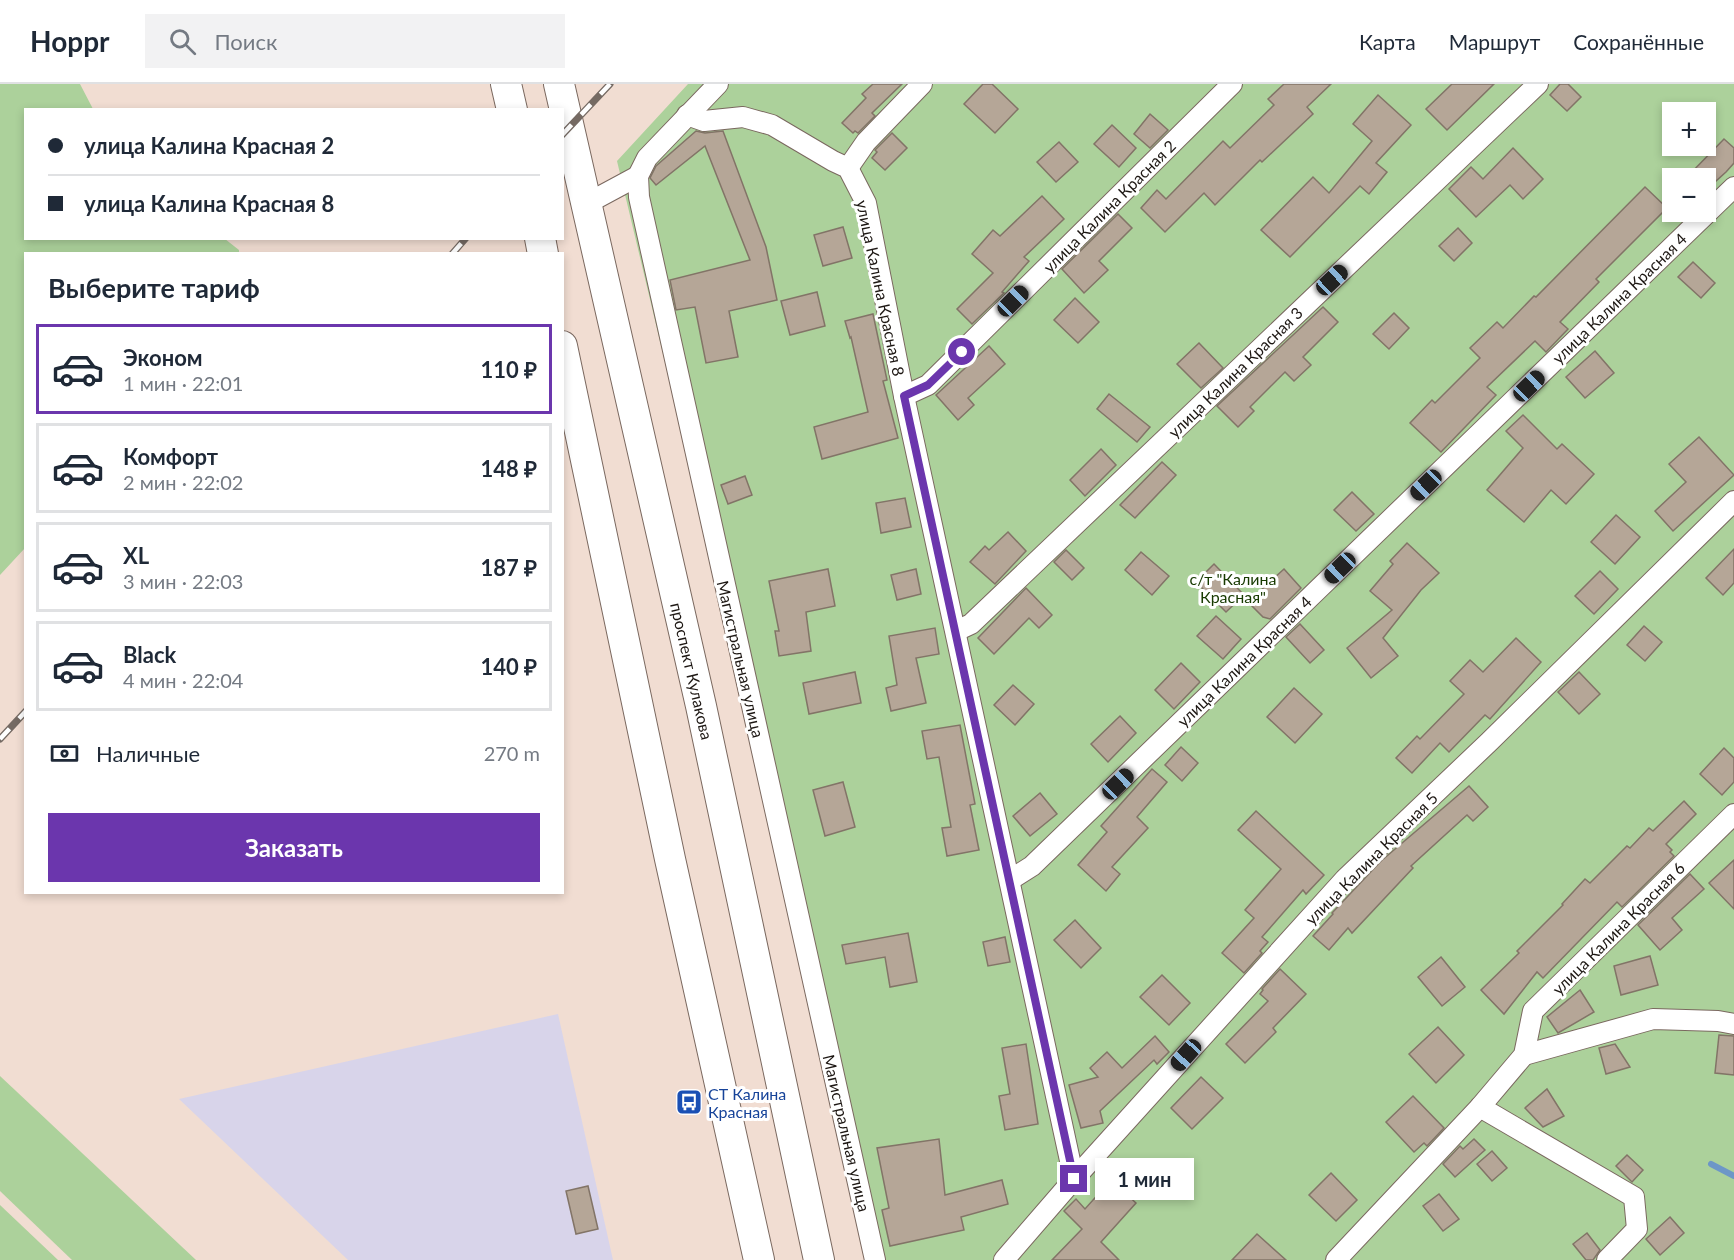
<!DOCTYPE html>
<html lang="ru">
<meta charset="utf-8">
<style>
:root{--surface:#fff;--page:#f2f2f3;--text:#1f2937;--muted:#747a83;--line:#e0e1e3;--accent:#6b36ad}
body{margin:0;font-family:Lato,sans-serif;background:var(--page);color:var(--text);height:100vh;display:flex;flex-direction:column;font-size:22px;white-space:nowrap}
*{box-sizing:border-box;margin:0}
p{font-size:20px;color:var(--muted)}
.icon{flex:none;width:33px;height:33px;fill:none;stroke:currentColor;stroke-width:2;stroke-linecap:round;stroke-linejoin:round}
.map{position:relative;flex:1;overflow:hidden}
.drawer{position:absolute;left:24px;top:168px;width:540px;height:642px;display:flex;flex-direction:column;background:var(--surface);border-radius:0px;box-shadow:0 3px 9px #0003}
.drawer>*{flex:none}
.top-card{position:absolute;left:24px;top:24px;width:540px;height:132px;border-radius:0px;box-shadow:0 3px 9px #0003;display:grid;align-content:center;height:132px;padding:0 24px;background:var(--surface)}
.tools{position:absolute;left:1662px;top:18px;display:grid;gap:12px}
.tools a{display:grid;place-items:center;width:54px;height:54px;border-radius:0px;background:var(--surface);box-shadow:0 3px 9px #0003;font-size:30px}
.end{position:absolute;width:27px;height:27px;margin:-14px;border:8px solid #6b36ad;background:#fff;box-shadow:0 0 0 3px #fff}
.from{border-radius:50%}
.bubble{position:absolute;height:42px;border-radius:0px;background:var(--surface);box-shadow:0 3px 9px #0003;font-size:20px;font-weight:700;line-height:42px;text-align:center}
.car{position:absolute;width:18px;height:36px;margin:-18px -9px;border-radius:8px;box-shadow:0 0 4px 2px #0007;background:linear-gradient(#222 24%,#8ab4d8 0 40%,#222 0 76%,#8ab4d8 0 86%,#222 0)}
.top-card b{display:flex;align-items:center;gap:21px;height:57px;font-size:22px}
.top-card b+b{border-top:2px solid var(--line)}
.top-card i{width:15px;height:15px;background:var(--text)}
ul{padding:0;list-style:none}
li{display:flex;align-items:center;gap:18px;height:90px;margin:0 12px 9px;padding:0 12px;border:3px solid var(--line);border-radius:0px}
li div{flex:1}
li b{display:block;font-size:22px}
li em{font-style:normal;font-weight:700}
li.current{border-color:var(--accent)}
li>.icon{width:54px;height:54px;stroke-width:1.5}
h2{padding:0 24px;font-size:27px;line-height:72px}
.pay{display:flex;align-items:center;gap:15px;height:66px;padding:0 24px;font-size:22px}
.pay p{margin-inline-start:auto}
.primary-button{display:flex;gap:12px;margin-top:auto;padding:12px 24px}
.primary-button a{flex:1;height:69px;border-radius:0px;background:var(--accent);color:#fff;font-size:24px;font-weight:700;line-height:69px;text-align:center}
header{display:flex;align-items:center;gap:36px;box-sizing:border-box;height:84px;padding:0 30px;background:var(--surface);border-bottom:2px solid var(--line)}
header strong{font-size:28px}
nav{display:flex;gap:33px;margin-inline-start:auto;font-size:21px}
.search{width:420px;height:54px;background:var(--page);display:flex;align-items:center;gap:15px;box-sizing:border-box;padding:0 21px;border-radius:0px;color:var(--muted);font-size:22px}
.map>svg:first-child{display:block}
.industrial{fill:#d8d4ea}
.green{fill:#acd19b;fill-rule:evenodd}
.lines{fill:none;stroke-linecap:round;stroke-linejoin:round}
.stream{stroke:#6d97c7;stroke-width:6}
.building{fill:#b5a697;stroke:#827467;stroke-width:1.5}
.street-casing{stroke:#7a685f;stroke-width:22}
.primary-casing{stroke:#7a685f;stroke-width:32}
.street{stroke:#fff;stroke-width:20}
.primary{stroke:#fff;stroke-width:30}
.rail-casing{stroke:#756a63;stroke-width:7}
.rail{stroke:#fff;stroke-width:4.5;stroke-dasharray:14;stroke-linecap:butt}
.route{stroke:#6b36ad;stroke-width:8}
.labels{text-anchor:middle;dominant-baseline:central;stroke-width:6;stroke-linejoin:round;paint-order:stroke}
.street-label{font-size:16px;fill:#1d1713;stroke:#fff}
.park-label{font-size:16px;fill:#173a00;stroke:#fff}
.transit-label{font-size:16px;fill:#164399;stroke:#fff;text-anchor:start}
</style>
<header>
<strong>Hoppr</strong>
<div class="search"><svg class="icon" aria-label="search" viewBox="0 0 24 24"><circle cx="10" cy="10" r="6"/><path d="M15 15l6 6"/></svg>Поиск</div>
<nav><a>Карта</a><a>Маршрут</a><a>Сохранённые</a></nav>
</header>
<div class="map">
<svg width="1734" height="1176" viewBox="0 0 1734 1176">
<rect width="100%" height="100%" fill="#f1ddd2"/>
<path class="industrial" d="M558,930L613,1176H348L179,1015Z"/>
<g class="green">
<path d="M0,0H80L93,25L26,26V154L225,155L239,166V170H26L25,464L0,491Z"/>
<path d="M688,0H1734V1176H879L617,77ZM1672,28H1706V62H1672ZM1672,94H1706V128H1672Z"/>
<path d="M0,992L196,1176H72L0,1107Z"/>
<path d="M0,1121L58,1176H0Z"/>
</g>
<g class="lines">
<path class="stream" d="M1711,1080L1734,1092"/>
</g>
<g class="building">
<path d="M873,0H902L872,29L875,32L858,49L855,47L853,49L842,39L866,14L862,10Z"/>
<path d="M983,0H992L1018,25L995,49L964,20Z"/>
<path d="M1284,0H1331L1307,23L1313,30L1262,78L1260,76L1215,121L1204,109L1165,148L1141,124L1157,106L1166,115L1223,57L1230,64L1274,21L1268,15Z"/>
<path d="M1452,0H1494L1447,46L1426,25Z"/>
<path d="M1560,0H1568L1581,13L1567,27L1550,11Z"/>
<path d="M1378,11L1411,41L1376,79L1387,88L1369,110L1360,102L1290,173L1261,146L1313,93L1329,109L1372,57L1353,40Z"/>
<path d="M1150,30L1168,46L1150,64L1134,50Z"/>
<path d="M1112,41L1136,64L1119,83L1094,60Z"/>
<path d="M696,47L705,49L723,47L766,163L777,216L729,227L738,273L706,279L695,223L676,226L670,196L750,176L705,62L656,101L650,94L656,82Z"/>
<path d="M892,49L907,64L885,86L872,74L877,68L875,66Z"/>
<path d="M1724,55L1734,64V79L1726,88L1706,106V94H1686Z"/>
<path d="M1059,58L1078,78L1056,98L1037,78Z"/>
<path d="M1513,64L1543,95L1523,115L1510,101L1476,133L1449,105L1471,83L1483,95Z"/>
<path d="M1645,103L1667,124L1596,195L1599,198L1560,238L1568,245L1546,268L1535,257L1487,303L1496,311L1441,368L1410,339L1432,316L1435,319L1480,274L1470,264L1497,238L1503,244L1534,212L1536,213Z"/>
<path d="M1042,112L1064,135L1024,173L1029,177L1002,208L1004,209L972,240L957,225L993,189L972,170L993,146L1000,152Z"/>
<path d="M1118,130L1132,144L1099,177L1108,186L1084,209L1062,185Z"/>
<path d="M843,143L852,174L823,182L814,151Z"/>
<path d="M1458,144L1472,159L1454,177L1439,162Z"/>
<path d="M1693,178L1715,199L1701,214L1678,193Z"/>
<path d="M817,208L825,242L790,251L781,217Z"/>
<path d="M1075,214L1099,238L1078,259L1054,236Z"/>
<path d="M1323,223L1338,238L1303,273L1311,281L1294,297L1285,288L1250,323L1254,327L1238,343L1217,322Z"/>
<path d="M1394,229L1409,244L1389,265L1373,250Z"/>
<path d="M873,230L887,296L883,297L898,354L822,375L814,343L868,328L851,253L850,254L845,237Z"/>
<path d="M1199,259L1223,284L1201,304L1177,280Z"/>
<path d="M989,262L1005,280L968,314L974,321L958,336L936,311Z"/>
<path d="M1595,267L1614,289L1585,314L1566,293Z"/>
<path d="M1109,310L1150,343L1137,358L1097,325Z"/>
<path d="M1523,331L1557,365L1562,360L1594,390L1566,420L1551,406L1524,438L1487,406L1523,364L1506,347Z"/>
<path d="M1699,353L1734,391L1673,447L1655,427L1686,398L1669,380Z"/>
<path d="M1101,365L1116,381L1085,412L1070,396Z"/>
<path d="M1162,378L1176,391L1135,434L1120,421Z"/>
<path d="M745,392L752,411L728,420L721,401Z"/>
<path d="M1352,408L1374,430L1356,447L1334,426Z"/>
<path d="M905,414L911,443L881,449L876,419Z"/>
<path d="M1616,431L1640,453L1615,480L1591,458Z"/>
<path d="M1008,448L1026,467L995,500L970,478L985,462L989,466Z"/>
<path d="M1407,459L1439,489L1421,506L1383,554L1398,572L1371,594L1347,564L1392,526L1370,507L1393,480L1390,477Z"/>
<path d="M1734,465V499L1723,511L1706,494Z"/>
<path d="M1066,466L1084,484L1072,496L1054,478Z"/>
<path d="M1141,468L1169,492L1152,511L1125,486Z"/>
<path d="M1214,480L1244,511L1226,528L1196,498Z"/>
<path d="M828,485L835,522L806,528L811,567L779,572L775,547H779L769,497Z"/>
<path d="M916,485L921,510L897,516L891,491Z"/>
<path d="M1284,485L1301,504L1270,535L1263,533L1248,518Z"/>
<path d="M1600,487L1618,505L1594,530L1575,512Z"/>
<path d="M1026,504L1052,531L1039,544L1029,534L994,570L978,554Z"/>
<path d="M1216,532L1241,555L1223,575L1197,552Z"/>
<path d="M1300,540L1324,566L1310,579L1286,553Z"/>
<path d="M1644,542L1662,558L1645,577L1627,561Z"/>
<path d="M935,544L939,570L916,574L926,619L891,627L886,604L897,601L889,552Z"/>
<path d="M1516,554L1541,578L1490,635L1485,631L1449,668L1440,659L1412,689L1396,674L1417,652L1420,655L1464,610L1450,597L1470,576L1483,588Z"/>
<path d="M1181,579L1200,598L1174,625L1155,606Z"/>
<path d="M855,588L861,619L809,630L803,599Z"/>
<path d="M1579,588L1600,610L1579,630L1558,608Z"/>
<path d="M1013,601L1034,620L1015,641L994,621Z"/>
<path d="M1294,604L1322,630L1295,659L1267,633Z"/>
<path d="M1120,632L1136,649L1108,678L1091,660Z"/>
<path d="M960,641L975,720L970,721L979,766L947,772L942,744L951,743L939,673L927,675L922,647Z"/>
<path d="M1181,663L1198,679L1182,697L1165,681Z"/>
<path d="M1724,664L1734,674V698L1722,711L1700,690Z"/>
<path d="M1152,685L1167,698L1137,733L1148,744L1112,783L1120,790L1106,807L1078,781L1107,748L1101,742Z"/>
<path d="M843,698L855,743L825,752L813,706Z"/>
<path d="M1469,702L1488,723L1473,737L1467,731L1411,782L1413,784L1352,849L1348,844L1329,866L1313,852L1333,830L1332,829L1381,777Z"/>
<path d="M1040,709L1057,730L1030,752L1013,732Z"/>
<path d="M1684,717L1696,730L1666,760L1672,766L1670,768L1674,772L1622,823L1617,818L1543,894L1537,888L1504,930L1481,906L1519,869L1517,867L1563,821L1562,820L1585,795L1590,799L1627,762L1630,764L1649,744L1653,747Z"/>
<path d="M1256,727L1324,791L1306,810L1303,806L1262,853L1268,858L1260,867L1262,869L1244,889L1222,869L1254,834L1245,826L1281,785L1238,746Z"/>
<path d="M1734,776V825L1709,799Z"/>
<path d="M1690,790L1704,805L1672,834L1682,846L1660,866L1638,841Z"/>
<path d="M1075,836L1101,864L1081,884L1054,856Z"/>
<path d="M908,849L917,898L890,903L885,873L846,880L842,861Z"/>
<path d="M1005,853L1010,878L988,882L983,858Z"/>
<path d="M1650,872L1658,901L1621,911L1614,882Z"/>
<path d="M1441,873L1465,903L1442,922L1418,893Z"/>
<path d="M1280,885L1306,910L1273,944L1276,948L1245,979L1226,960L1268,917L1260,910L1263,906L1262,905Z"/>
<path d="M1162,891L1190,919L1169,941L1140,913Z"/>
<path d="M1580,906L1594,928L1558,949L1547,933Z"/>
<path d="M1438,943L1464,971L1436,999L1409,970Z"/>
<path d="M1719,951L1734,952V991L1715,989Z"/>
<path d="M1155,952L1169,968L1157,980L1154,976L1100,1027L1103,1039L1081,1044L1069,1001L1098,993L1090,984L1107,968L1122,984Z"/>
<path d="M1026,960L1038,1040L1005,1046L999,1012L1010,1010L1002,964Z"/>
<path d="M1615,960L1630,983L1606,990L1599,964Z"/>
<path d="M1201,993L1223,1014L1192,1045L1171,1024Z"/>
<path d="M1547,1005L1564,1032L1543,1043L1525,1024Z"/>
<path d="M1413,1012L1444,1044L1427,1062L1424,1059L1414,1068L1386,1038Z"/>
<path d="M939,1055L945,1111L1002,1096L1008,1120L961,1133L964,1146L890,1162L882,1126L889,1124L877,1064Z"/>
<path d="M1474,1055L1485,1066L1455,1093L1443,1080L1460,1062L1463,1065Z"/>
<path d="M1492,1067L1507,1084L1492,1097L1477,1080Z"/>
<path d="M1627,1071L1643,1086L1632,1098L1616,1082Z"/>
<path d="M1331,1089L1357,1116L1336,1137L1309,1111Z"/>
<path d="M1111,1096L1136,1119L1101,1158L1119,1176H1052L1082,1145L1064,1127L1076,1115L1085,1125Z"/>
<path d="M588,1102L598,1145L576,1150L566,1107Z"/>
<path d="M1439,1110L1459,1135L1443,1147L1423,1122Z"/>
<path d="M1670,1133L1684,1149L1660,1171L1646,1155Z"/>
<path d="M1587,1149L1600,1166L1593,1176H1586L1573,1160Z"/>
<path d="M1257,1150L1286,1176H1232Z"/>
</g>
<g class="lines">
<defs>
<g id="street">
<path d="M718,0L647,74L638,92L639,113L875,1176"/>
<path d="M687,31L704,37L743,33L772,41L833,77L848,84L866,119L904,312L1074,1095"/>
<path d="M848,84L866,58L922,0"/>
<path d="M586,120L638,92"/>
<path d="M904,312L928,301L1232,0"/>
<path d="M956,547L971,540L1538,0"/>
<path d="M1010,796L1032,782L1734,103"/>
<path d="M1524,971L1653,935L1718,937L1734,940"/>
<path d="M1480,1023L1634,1113L1637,1145L1607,1176"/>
<path d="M1004,1176L1074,1095L1345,795L1489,658L1734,417"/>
<path d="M1336,1176L1480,1023L1524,971L1533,927L1734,730"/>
</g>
<g id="primary">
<path d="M506,0L512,26"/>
<path d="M559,0L701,622L819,1176"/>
<path d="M540,154L543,170"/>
<path d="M562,262L670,775L759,1176"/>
</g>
</defs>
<use href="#street" class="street-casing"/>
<use href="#primary" class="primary-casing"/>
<use href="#street" class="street"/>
<use href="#primary" class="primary"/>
<defs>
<g id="rail">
<path d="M562,51L610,0"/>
<path d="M452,170L466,154"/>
<path d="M0,655L26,627"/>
</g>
</defs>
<use href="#rail" class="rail-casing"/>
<use href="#rail" class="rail"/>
</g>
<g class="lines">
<path class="route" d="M962,268L928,301L904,312L1074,1095"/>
</g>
<defs>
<symbol id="bus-square" viewBox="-11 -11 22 22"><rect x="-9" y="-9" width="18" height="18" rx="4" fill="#1a4fb4" stroke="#fff"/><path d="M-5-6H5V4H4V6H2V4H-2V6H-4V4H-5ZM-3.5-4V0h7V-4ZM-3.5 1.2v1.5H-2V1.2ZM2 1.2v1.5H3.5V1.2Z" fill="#fff"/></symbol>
</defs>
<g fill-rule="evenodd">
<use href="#bus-square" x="674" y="1003" width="30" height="30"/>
</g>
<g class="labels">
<g class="street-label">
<text transform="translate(1109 122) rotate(-45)">улица Калина Красная 2</text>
<text transform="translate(881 204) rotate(78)">улица Калина Красная 8</text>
<text transform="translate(1619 214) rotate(-44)">улица Калина Красная 4</text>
<text transform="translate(1235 288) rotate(-44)">улица Калина Красная 3</text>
<text transform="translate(741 575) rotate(77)">Магистральная улица</text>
<text transform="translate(1244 577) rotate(-44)">улица Калина Красная 4</text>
<text transform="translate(692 587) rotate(77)">проспект Кулакова</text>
<text transform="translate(1371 774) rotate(-45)">улица Калина Красная 5</text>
<text transform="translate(1618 844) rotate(-45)">улица Калина Красная 6</text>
<text transform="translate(847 1049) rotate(77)">Магистральная улица</text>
</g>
<g class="park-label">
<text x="1233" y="494">с/т "Калина<tspan x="1233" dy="18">Красная"</tspan></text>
</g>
<g class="transit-label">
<text x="708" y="1009">СТ Калина<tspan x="708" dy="18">Красная</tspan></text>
</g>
</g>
</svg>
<div class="tools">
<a>+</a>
<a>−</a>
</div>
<i class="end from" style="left:962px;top:268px"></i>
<i class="end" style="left:1074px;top:1095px"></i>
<div class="bubble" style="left:1095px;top:1074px;width:99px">1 мин</div>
<i class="car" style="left:1332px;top:196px;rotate:47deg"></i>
<i class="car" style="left:1013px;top:217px;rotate:45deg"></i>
<i class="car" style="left:1529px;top:302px;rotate:46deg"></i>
<i class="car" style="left:1426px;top:401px;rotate:226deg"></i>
<i class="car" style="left:1340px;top:484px;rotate:226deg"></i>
<i class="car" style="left:1118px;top:700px;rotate:46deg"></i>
<i class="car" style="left:1186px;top:971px;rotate:222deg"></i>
<div class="top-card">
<b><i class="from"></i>улица Калина Красная 2</b>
<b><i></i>улица Калина Красная 8</b>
</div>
<section class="drawer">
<h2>Выберите тариф</h2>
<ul>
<li class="current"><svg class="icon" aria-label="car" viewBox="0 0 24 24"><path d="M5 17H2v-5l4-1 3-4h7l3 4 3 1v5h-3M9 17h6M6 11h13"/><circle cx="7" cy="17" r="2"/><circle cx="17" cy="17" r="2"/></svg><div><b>Эконом</b><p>1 мин · 22:01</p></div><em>110 ₽</em></li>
<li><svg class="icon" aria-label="car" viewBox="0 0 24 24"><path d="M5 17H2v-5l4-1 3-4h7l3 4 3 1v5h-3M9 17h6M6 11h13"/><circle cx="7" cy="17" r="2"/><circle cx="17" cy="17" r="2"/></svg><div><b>Комфорт</b><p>2 мин · 22:02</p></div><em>148 ₽</em></li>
<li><svg class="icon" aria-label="car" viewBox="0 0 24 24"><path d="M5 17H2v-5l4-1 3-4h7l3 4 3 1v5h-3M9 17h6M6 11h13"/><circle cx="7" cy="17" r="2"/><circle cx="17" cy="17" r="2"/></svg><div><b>XL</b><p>3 мин · 22:03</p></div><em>187 ₽</em></li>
<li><svg class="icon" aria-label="car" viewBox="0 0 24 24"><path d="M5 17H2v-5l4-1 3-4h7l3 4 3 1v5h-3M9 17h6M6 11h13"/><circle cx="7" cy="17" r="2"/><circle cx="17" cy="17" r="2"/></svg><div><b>Black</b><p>4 мин · 22:04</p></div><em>140 ₽</em></li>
</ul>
<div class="pay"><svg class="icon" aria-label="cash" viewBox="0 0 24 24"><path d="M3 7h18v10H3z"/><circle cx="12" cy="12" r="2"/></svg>Наличные<p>270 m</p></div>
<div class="primary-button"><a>Заказать</a></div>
</section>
</div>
